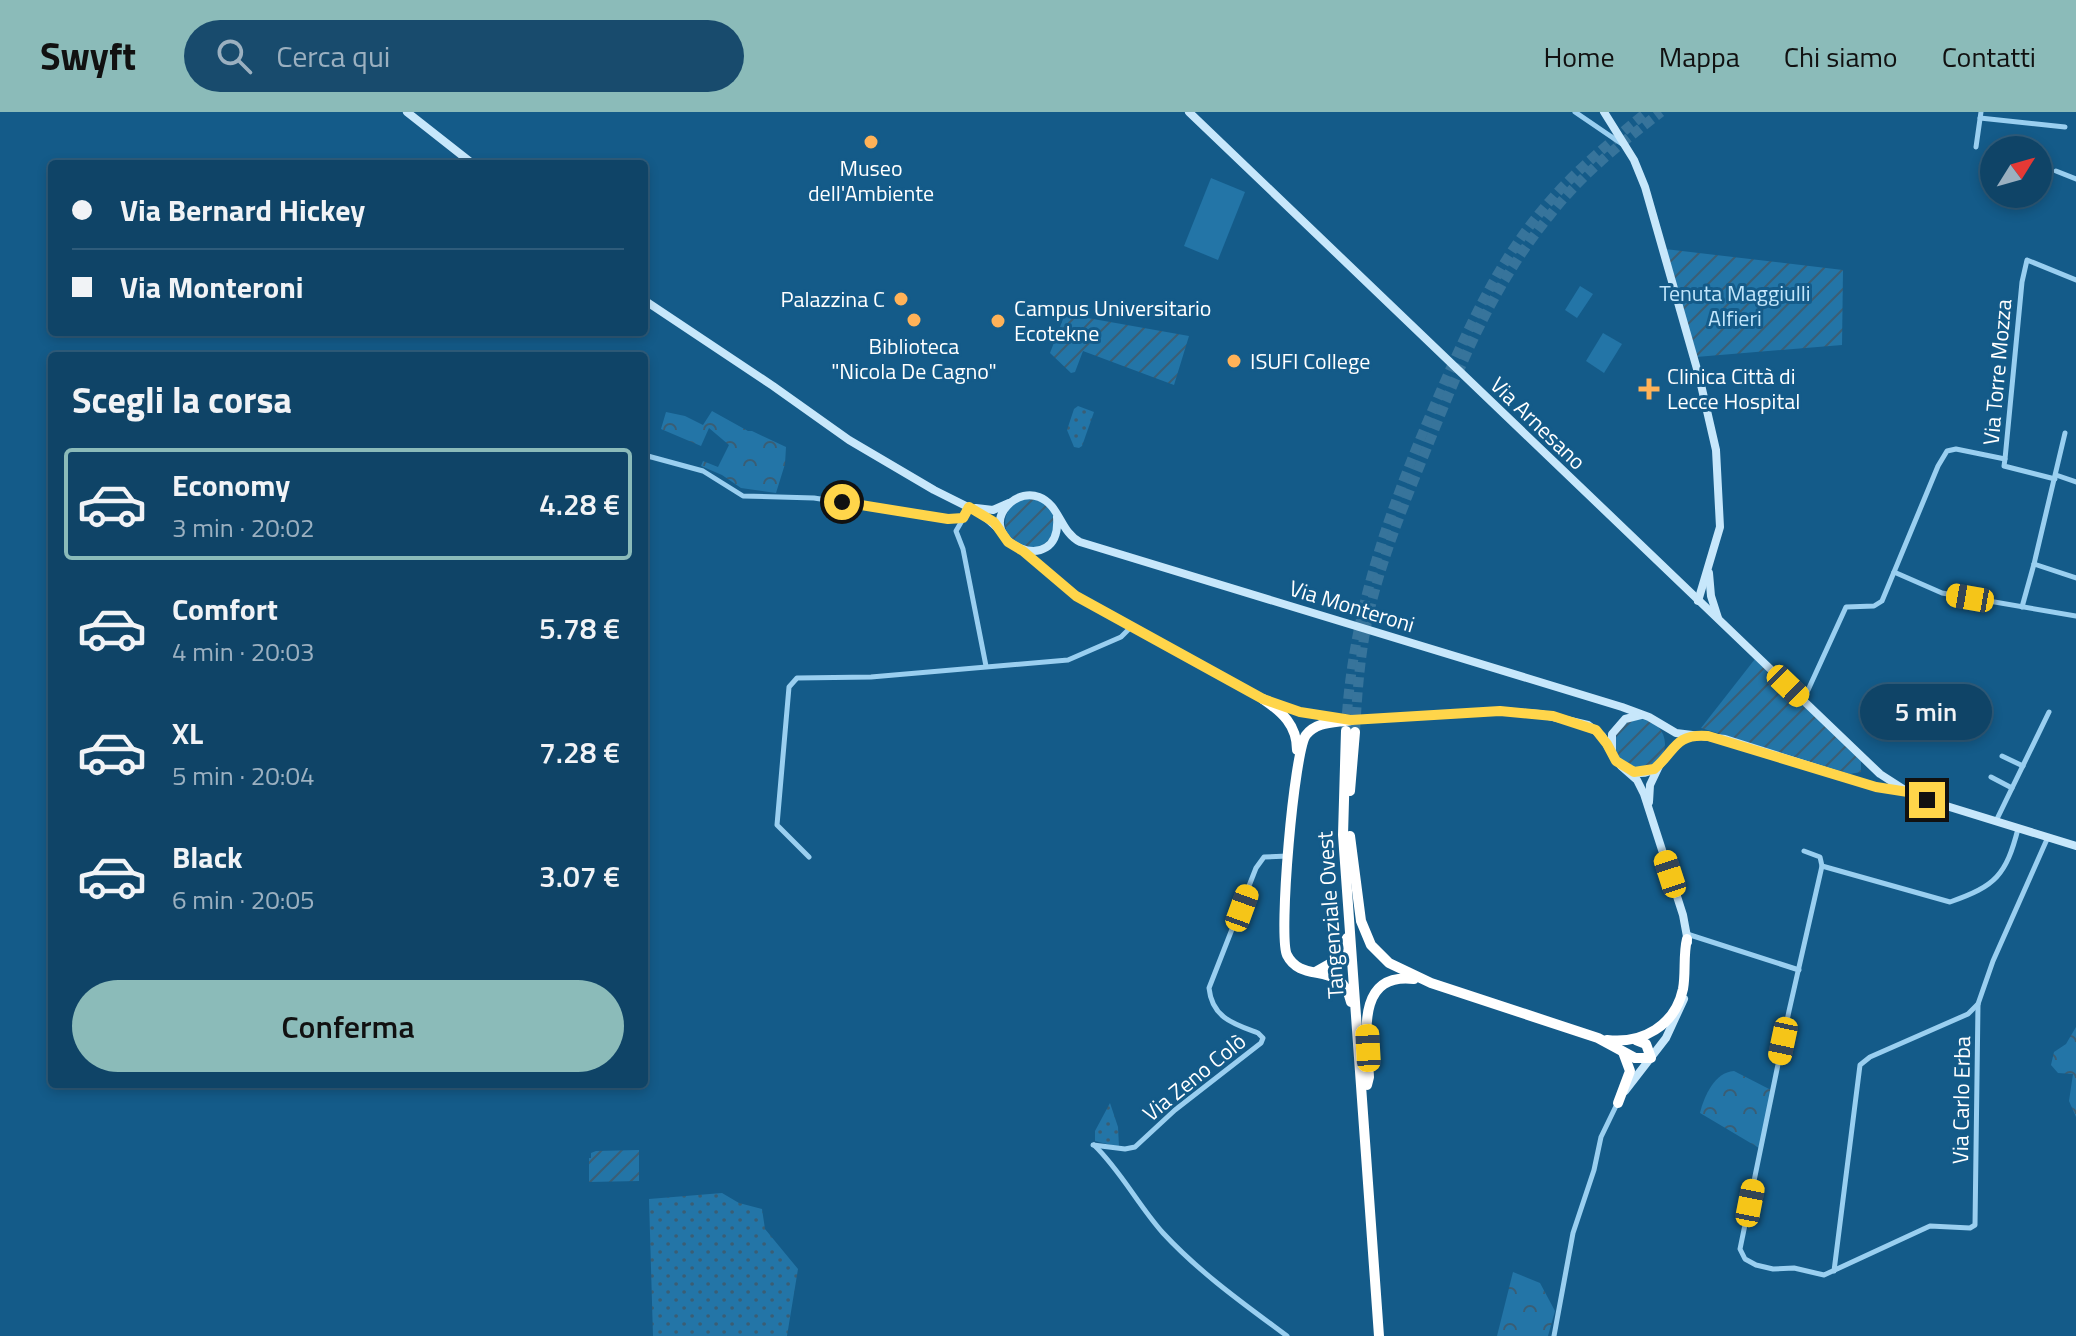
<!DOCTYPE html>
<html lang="it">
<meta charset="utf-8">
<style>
:root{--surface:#0f4467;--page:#184b6d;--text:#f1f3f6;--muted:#9bb0c0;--line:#2f5c7b;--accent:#8bbbb9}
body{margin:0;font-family:"Titillium Web",sans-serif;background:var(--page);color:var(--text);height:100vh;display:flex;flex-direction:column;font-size:30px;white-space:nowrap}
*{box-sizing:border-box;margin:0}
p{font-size:26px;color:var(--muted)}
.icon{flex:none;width:44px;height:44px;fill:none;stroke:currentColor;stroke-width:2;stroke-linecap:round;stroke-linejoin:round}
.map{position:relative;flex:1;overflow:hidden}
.drawer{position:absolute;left:48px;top:240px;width:600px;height:736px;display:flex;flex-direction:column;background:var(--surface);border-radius:8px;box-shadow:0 4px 12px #0003,0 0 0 2px var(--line)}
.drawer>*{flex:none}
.banner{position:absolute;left:48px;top:48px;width:600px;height:176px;border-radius:8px;box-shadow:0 4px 12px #0003,0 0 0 2px var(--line);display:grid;align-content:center;height:176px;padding:0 24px;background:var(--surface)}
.needle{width:52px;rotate:53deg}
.controls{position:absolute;left:1980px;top:24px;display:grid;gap:16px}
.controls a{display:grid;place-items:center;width:72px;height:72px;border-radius:50%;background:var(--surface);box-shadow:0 4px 12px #0003,0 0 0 2px var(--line);font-size:40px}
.end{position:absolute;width:36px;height:36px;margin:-18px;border:10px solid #ffd54a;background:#111;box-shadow:0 0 0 4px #111}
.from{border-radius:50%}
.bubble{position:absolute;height:56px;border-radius:28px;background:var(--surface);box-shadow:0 4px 12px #0003,0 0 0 2px var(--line);font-size:26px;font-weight:600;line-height:56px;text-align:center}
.car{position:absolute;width:24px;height:48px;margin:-24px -12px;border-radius:10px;box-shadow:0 0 6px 2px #0007;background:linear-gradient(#f5c518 24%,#345 0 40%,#f5c518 0 76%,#345 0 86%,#f5c518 0)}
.banner b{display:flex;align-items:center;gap:28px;height:76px;font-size:30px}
.banner b+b{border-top:2px solid var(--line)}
.banner i{width:20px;height:20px;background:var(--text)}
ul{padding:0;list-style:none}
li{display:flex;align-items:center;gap:24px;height:112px;margin:0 16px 12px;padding:0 8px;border:4px solid transparent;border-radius:8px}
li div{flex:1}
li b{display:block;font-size:30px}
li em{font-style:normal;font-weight:600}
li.on{border-color:var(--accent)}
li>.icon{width:72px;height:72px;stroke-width:1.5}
h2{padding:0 24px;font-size:36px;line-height:96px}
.button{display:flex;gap:16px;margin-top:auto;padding:16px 24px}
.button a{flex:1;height:92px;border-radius:48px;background:var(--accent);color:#111;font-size:32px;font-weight:600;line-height:92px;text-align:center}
header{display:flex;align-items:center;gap:48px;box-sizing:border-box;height:112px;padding:0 40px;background:var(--accent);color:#111}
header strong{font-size:38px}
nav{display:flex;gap:44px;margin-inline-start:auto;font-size:28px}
.search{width:560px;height:72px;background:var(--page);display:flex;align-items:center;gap:20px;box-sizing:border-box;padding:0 28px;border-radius:44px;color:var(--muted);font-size:30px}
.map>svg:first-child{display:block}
.grass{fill:url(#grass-dots)}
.forest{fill:url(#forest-crowns)}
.garden{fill:url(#garden-furrows)}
.pitch{fill:#2375a7}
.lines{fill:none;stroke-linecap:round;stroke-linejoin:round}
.highway-tunnel{stroke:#37749b;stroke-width:10;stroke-dasharray:10 5;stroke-linecap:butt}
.street{stroke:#9acff0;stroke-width:5}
.secondary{stroke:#c7e7fb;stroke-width:8}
.highway{stroke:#fff;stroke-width:10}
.route{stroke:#ffd54a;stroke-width:10}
.poi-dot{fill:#ffb258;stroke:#145b89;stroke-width:3}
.labels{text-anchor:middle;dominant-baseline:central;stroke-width:6;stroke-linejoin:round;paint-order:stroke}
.poi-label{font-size:22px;fill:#fff;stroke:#145b89;text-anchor:start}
.park-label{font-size:22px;fill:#c0e5fb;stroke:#145b89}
.street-label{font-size:22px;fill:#fff;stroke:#145b89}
</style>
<header>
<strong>Swyft</strong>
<div class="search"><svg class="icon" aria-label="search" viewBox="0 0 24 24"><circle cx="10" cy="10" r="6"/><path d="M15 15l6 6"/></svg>Cerca qui</div>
<nav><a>Home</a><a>Mappa</a><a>Chi siamo</a><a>Contatti</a></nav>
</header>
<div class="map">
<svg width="2076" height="1224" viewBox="0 0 2076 1224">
<defs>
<pattern id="grass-dots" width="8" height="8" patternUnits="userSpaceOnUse" patternTransform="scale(2)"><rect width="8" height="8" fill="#2375a7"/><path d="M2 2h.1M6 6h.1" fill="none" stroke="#3a5e75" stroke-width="1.8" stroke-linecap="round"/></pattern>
<pattern id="forest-crowns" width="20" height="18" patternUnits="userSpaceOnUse" patternTransform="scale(2)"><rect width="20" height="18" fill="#2375a7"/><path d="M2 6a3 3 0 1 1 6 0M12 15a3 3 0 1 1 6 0" fill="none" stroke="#3a5e75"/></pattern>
<pattern id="garden-furrows" width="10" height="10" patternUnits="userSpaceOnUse" patternTransform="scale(2)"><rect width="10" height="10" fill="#2375a7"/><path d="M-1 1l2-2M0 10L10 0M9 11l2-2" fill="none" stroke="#3a5e75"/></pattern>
</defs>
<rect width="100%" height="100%" fill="#145b89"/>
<g class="grass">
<path d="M1078,294L1094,300L1082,334L1079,336L1074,335L1067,318L1074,297Z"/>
<path d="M1110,991L1118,1015L1119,1035L1095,1029V1019Z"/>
<path d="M722,1081L739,1091L762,1097L765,1117L798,1157L787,1224H653L649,1087Z"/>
</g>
<g class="forest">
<path d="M712,299L748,319H752L786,335L785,352L776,381L741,376L722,363L701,354L703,349L718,355L729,333L709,316L701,334L661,317L666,300L685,304L703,313Z"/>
<path d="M2076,915V1005L2069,989L2073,962L2058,961L2051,953L2054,940L2066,932Z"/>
<path d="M1734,959L1771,978L1759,1036L1700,1001C1704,984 1715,960 1734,959Z"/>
<path d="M1513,1160L1540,1171L1555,1199L1548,1224H1497Z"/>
</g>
<g class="garden">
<path d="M1665,137L1843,158L1842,233L1696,245Z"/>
<path d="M1065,202L1189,224L1174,273L1083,239L1075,260L1071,261L1050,241Z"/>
<circle cx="1030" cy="411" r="25"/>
<path d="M1755,547L1861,649V660L1850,662L1701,616Z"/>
<circle cx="1640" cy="632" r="25"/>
<path d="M639,1038V1069L589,1070V1046H591V1041L596,1039Z"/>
</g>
<g class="pitch">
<path d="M1211,66L1245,80L1218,148L1184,134Z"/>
<path d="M1580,174L1593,182L1577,206L1565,198Z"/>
<path d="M1603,221L1622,232L1604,261L1586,249Z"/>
</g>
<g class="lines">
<g class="highway-tunnel">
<path d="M1346,617C1352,495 1394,385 1443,274C1472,208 1501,145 1549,90C1578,56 1613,28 1647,0"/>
<path d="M1355,620C1357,582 1360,543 1368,505C1383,440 1410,378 1435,316C1466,239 1497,168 1550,103C1581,63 1621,31 1661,0"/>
</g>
<g class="street">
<path d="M1575,0L1622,32"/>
<path d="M1980,6L2065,15"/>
<path d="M1976,35L1981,0"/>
<path d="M2056,59L2076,67"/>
<path d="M2065,321L2034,452L2076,466"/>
<path d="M644,343L703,359L743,384L814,386L948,407L963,406L969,395"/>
<path d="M2005,347L2004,354L2055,367"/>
<path d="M2056,363L2076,370"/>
<path d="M963,407L956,419L963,437L986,554"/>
<path d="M1894,460L1942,481L2076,504"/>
<path d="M2022,495L2034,452"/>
<path d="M1803,589L1846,495L1874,494L1882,489L1938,354L1947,339L1956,337L2005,347L2022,170L2027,148L2076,168"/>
<path d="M2002,644L2023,654"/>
<path d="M1991,665L2012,676"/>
<path d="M1996,709L2049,600"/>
<path d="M1804,739L1820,745L1822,754L1950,790C1996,774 2006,763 2018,717"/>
<path d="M809,745L777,713L789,575L797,566L871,565L1068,548L1121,525L1131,515"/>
<path d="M1822,754L1789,899L1740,1137L1745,1147L1756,1153L1773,1157L1794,1156L1824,1163L1930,1114L1970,1116L1975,1113L1978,892L1993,849L2048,725"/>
<path d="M1687,822L1799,858"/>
<path d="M1093,1033L1125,1037L1135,1035L1175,998L1261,931L1263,926L1258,921C1234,912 1212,906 1209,876L1256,756L1264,745L1288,744"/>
<path d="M1094,1033C1121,1059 1138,1093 1163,1121C1200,1161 1244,1192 1287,1224"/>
<path d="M1834,1159L1860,953L1870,945L1968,902L1978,892"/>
<path d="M1554,1224L1573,1121L1594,1058L1601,1025L1617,992"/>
</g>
<g class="secondary">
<path d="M407,0L473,52"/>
<path d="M1189,0L1880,662L1908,680L1927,688L2076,734"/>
<path d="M1604,0L1634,48L1645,75L1699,264L1716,338L1720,415L1698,489"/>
<path d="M644,188L773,274L849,328L934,378L982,402L1001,419"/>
<path d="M976,396L993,398L1009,391"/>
<path d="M1057,405C1062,470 970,428 1010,391C1018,384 1029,381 1039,385C1060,393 1060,420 1080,430L1622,595L1649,605L1676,621L1725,627L1876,675L1903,679"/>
<path d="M1023,439L1076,484L1263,587L1300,600L1351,608L1500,599L1540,602L1588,613L1602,624L1612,642"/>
<path d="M1709,461L1711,484L1718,506"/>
<path d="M1641,603L1625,607L1612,622V642C1621,658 1640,668 1657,655C1671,644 1672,629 1691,625"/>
<path d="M1621,654L1637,668L1644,682L1683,803L1688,830"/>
<path d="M1649,690L1650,673L1659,654"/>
<path d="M1625,979L1666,926L1684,887"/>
</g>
<g class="highway">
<path d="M1263,587C1282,600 1297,613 1297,638"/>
<path d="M1346,619L1343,723L1379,1224"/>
<path d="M1350,679L1355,620"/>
<path d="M1350,724L1361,809L1371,833L1389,851L1431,871L1598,926L1635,946H1651L1646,932L1636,928"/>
<path d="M1317,859L1340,846L1347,826"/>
<path d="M1351,890C1341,847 1302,873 1287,843C1278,825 1294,639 1306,623C1317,609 1335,611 1351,608"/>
<path d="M1607,928C1642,932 1675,914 1683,877C1686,861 1683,843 1687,827"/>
<path d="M1367,973L1369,965C1367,927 1354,860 1414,867"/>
<path d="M1618,991L1630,959L1623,940"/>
</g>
</g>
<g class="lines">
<path class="route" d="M842,390L948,407L963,406L969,395L994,410L1008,430L1023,439L1076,484L1263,587L1300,600L1351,608L1500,599L1553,604L1596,618L1607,632L1616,649L1634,660L1654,657C1675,640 1674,621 1708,624L1876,675L1908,680L1927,688"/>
</g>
<g class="poi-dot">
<circle cx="871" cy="30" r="8"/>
<circle cx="901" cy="187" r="8"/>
<circle cx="914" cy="208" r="8"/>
<circle cx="998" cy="209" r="8"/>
<circle cx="1234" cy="249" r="8"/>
<path d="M1645 265h8v8h8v8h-8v8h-8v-8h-8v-8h8z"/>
</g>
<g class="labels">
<g class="poi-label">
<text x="871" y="56" text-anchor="middle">Museo<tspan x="871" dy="25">dell'Ambiente</tspan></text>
<text x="885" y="187" text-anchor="end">Palazzina C</text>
<text x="1014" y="196">Campus Universitario<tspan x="1014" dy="25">Ecotekne</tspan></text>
<text x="914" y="234" text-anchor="middle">Biblioteca<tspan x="914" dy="25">"Nicola De Cagno"</tspan></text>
<text x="1250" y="249">ISUFI College</text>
<text x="1667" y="264">Clinica Città di<tspan x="1667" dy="25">Lecce Hospital</tspan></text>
</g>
<g class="park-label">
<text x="1735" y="181">Tenuta Maggiulli<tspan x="1735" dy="25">Alfieri</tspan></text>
</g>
<g class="street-label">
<text transform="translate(1997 260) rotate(-85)">Via Torre Mozza</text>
<text transform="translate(1538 311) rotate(44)">Via Arnesano</text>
<text transform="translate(1352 494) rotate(17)">Via Monteroni</text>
<text transform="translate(1330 803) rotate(-94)">Tangenziale Ovest</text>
<text transform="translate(1194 965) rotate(-39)">Via Zeno Colò</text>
<text transform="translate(1961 988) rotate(-89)">Via Carlo Erba</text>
</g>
</g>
</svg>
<div class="controls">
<a><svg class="needle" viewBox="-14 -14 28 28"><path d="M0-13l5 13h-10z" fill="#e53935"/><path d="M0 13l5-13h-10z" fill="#9bb0c0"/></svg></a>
</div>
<i class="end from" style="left:842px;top:390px"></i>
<i class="end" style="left:1927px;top:688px"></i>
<div class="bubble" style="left:1860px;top:572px;width:132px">5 min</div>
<i class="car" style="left:1970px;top:486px;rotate:280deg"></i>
<i class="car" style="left:1788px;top:574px;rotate:134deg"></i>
<i class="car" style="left:1670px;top:762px;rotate:342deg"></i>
<i class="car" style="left:1242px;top:796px;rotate:20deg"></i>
<i class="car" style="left:1783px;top:929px;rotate:192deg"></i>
<i class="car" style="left:1368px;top:936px;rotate:357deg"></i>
<i class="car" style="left:1750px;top:1091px;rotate:11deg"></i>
<div class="banner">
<b><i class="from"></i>Via Bernard Hickey</b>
<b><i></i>Via Monteroni</b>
</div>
<section class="drawer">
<h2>Scegli la corsa</h2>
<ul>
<li class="on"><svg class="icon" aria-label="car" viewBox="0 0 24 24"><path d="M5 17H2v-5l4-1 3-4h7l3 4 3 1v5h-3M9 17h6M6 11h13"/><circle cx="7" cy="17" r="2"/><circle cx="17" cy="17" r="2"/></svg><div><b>Economy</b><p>3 min · 20:02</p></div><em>4.28 €</em></li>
<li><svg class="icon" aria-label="car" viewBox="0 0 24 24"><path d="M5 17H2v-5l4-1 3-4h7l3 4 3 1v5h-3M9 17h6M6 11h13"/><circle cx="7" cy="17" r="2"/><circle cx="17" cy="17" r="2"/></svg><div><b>Comfort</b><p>4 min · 20:03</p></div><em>5.78 €</em></li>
<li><svg class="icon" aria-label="car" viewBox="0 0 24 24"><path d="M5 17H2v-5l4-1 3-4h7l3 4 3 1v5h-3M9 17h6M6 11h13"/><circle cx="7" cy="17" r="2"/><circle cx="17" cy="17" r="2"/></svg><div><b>XL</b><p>5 min · 20:04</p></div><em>7.28 €</em></li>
<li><svg class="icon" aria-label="car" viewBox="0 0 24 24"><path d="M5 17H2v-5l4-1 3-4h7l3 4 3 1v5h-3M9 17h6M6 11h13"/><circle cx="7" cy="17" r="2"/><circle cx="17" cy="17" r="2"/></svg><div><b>Black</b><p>6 min · 20:05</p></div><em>3.07 €</em></li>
</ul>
<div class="button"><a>Conferma</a></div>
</section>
</div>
